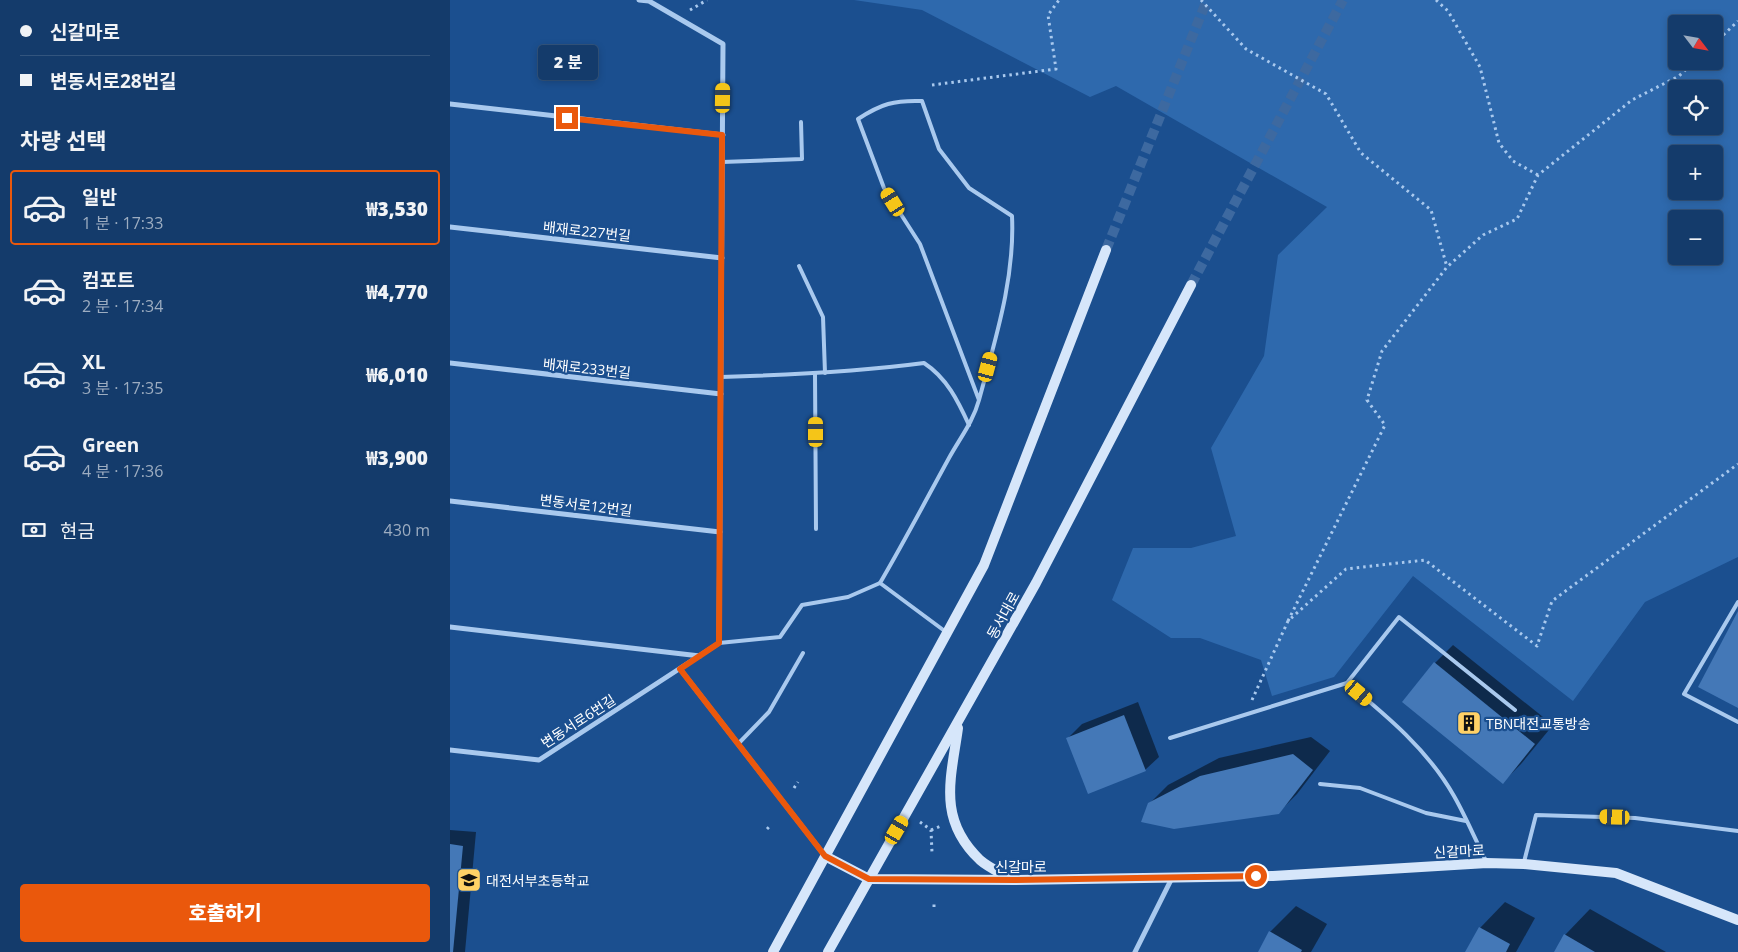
<!DOCTYPE html>
<html lang="ko">
<meta charset="utf-8">
<style>
:root{--surface:#143b6b;--page:#1d4271;--text:#f1f3f6;--muted:#9dadc1;--line:#33557e;--accent:#ea580c}
body{margin:0;font-family:"Open Sans","Noto Sans KR",sans-serif;background:var(--page);color:var(--text);height:100vh;display:flex;flex-direction:column;font-size:19px;white-space:nowrap}
*{box-sizing:border-box;margin:0}
p{font-size:16px;color:var(--muted)}
.icon{flex:none;width:28px;height:28px;fill:none;stroke:currentColor;stroke-width:2;stroke-linecap:round;stroke-linejoin:round}
.map{position:relative;flex:1;overflow:hidden}
.sheet{display:flex;flex-direction:column;background:var(--surface);width:450px}
.sheet>*{flex:none}
.banner{display:grid;align-content:center;height:110px;padding:0 20px;background:var(--surface)}
.needle{width:32px;rotate:121deg}
.fabs{position:absolute;left:1218px;top:15px;display:grid;gap:10px}
.fabs a{display:grid;place-items:center;width:55px;height:55px;border-radius:5px;background:var(--surface);box-shadow:0 2px 8px #0003,0 0 0 1px var(--line);font-size:25px}
.end{position:absolute;width:22px;height:22px;margin:-11px;border:6px solid #ea580c;background:#fff;box-shadow:0 0 0 2px #fff}
.from{border-radius:50%}
.bubble{position:absolute;height:35px;border-radius:5px;background:var(--surface);box-shadow:0 2px 8px #0003,0 0 0 1px var(--line);font-size:16px;font-weight:800;line-height:35px;text-align:center}
.car{position:absolute;width:15px;height:30px;margin:-15px -8px;border-radius:6px;box-shadow:0 0 4px 1px #0007;background:linear-gradient(#f5c518 24%,#345 0 40%,#f5c518 0 76%,#345 0 86%,#f5c518 0)}
.banner b{display:flex;align-items:center;gap:18px;height:48px;font-size:19px}
.banner b+b{border-top:1px solid var(--line)}
.banner i{width:12px;height:12px;background:var(--text)}
ul{padding:0;list-style:none}
li{display:flex;align-items:center;gap:15px;height:75px;margin:0 10px 8px;padding:0 10px;border:2px solid transparent;border-radius:5px}
li div{flex:1}
li b{display:block;font-size:19px}
li em{font-style:normal;font-weight:800}
li.on{border-color:var(--accent)}
li>.icon{width:45px;height:45px;stroke-width:1.5}
h2{padding:0 20px;font-size:22px;line-height:60px}
.pay{display:flex;align-items:center;gap:12px;height:55px;padding:0 20px;font-size:19px}
.pay p{margin-inline-start:auto}
.action{display:flex;gap:10px;margin-top:auto;padding:10px 20px}
.action a{flex:1;height:58px;border-radius:5px;background:var(--accent);color:#fff;font-size:20px;font-weight:800;line-height:58px;text-align:center}
main{display:flex;flex:1;min-height:0}
.map>svg:first-child{display:block}
.green{fill:#2e69ad;fill-rule:evenodd}
.shadow{fill:#0007}
.building{fill:#4478b7}
.lines{fill:none;stroke-linecap:round;stroke-linejoin:round}
.secondary-tunnel{stroke:#3d69a0;stroke-width:10;stroke-dasharray:10 5;stroke-linecap:butt}
.path{stroke:#a9c9ee;stroke-width:3;stroke-dasharray:2.5 4;stroke-linecap:butt}
.lane{stroke:#a9c9ee;stroke-width:4}
.street{stroke:#a9c9ee;stroke-width:5}
.secondary{stroke:#d6e6fa;stroke-width:10}
.route{stroke:#ea580c;stroke-width:6}
.labels{text-anchor:middle;dominant-baseline:central;stroke-width:4.5;stroke-linejoin:round;paint-order:stroke}
.street-label{font-size:14px;fill:#fff;stroke:#1b4f8f}
.poi-label{font-size:14px;fill:#fff;stroke:#1b4f8f;text-anchor:start}
</style>
<main>
<section class="sheet">
<div class="banner">
<b><i class="from"></i>신갈마로</b>
<b><i></i>변동서로28번길</b>
</div>
<h2>차량 선택</h2>
<ul>
<li class="on"><svg class="icon" aria-label="car" viewBox="0 0 24 24"><path d="M5 17H2v-5l4-1 3-4h7l3 4 3 1v5h-3M9 17h6M6 11h13"/><circle cx="7" cy="17" r="2"/><circle cx="17" cy="17" r="2"/></svg><div><b>일반</b><p>1 분 · 17:33</p></div><em>₩3,530</em></li>
<li><svg class="icon" aria-label="car" viewBox="0 0 24 24"><path d="M5 17H2v-5l4-1 3-4h7l3 4 3 1v5h-3M9 17h6M6 11h13"/><circle cx="7" cy="17" r="2"/><circle cx="17" cy="17" r="2"/></svg><div><b>컴포트</b><p>2 분 · 17:34</p></div><em>₩4,770</em></li>
<li><svg class="icon" aria-label="car" viewBox="0 0 24 24"><path d="M5 17H2v-5l4-1 3-4h7l3 4 3 1v5h-3M9 17h6M6 11h13"/><circle cx="7" cy="17" r="2"/><circle cx="17" cy="17" r="2"/></svg><div><b>XL</b><p>3 분 · 17:35</p></div><em>₩6,010</em></li>
<li><svg class="icon" aria-label="car" viewBox="0 0 24 24"><path d="M5 17H2v-5l4-1 3-4h7l3 4 3 1v5h-3M9 17h6M6 11h13"/><circle cx="7" cy="17" r="2"/><circle cx="17" cy="17" r="2"/></svg><div><b>Green</b><p>4 분 · 17:36</p></div><em>₩3,900</em></li>
</ul>
<div class="pay"><svg class="icon" aria-label="cash" viewBox="0 0 24 24"><path d="M3 7h18v10H3z"/><circle cx="12" cy="12" r="2"/></svg>현금<p>430 m</p></div>
<div class="action"><a>호출하기</a></div>
</section>
<div class="map">
<svg width="1288" height="952" viewBox="0 0 1288 952">
<rect width="100%" height="100%" fill="#1b4f8f"/>
<path class="green" d="M404,0H1288V557L1195,602L1123,701L963,576L884,677L822,696L811,660L750,638H721L662,600L683,548H741L786,536L761,448L814,356L828,255L877,207L666,86L640,97L472,10ZM1226,24H1264V61H1226ZM1226,89H1264V126H1226ZM1226,154H1264V191H1226ZM1226,219H1264V256H1226Z"/>
<g class="shadow">
<path d="M1003,645L1103,725L1071,764L1053,782L985,663Z"/>
<path d="M688,702L709,757L695,770L618,738L632,724Z"/>
<path d="M861,737L880,751L847,794L828,813L699,804L718,785L769,758Z"/>
<path d="M0,830L26,832L15,952H0Z"/>
<path d="M1055,902L1085,918L1066,952H1016L1030,928Z"/>
<path d="M846,906L877,924L861,952H809L820,932Z"/>
<path d="M1140,909L1216,952H1105L1115,935Z"/>
</g>
<g class="building">
<path d="M1288,611V708L1248,687Z"/>
<path d="M984,662L1085,744L1053,784L952,702Z"/>
<path d="M674,715L696,771L638,794L616,738Z"/>
<path d="M843,754L863,770L829,814L724,829L691,822L698,803L750,776Z"/>
<path d="M0,844L13,846L3,952H0Z"/>
<path d="M1029,927L1060,944L1056,952H1015Z"/>
<path d="M819,931L852,950L851,952H808Z"/>
<path d="M1114,934L1145,952H1104Z"/>
</g>
<g class="lines">
<g class="secondary-tunnel">
<path d="M656,250L757,0"/>
<path d="M741,285L893,0"/>
</g>
<g class="path">
<path d="M751,0L796,49L876,94L911,153L981,210L997,267"/>
<path d="M986,0L998,11L1030,67L1049,143L1063,161L1088,175"/>
<path d="M240,10L257,0"/>
<path d="M1264,44L1288,21"/>
<path d="M482,85L606,69L598,15L609,0"/>
<path d="M838,621L935,425L917,400L932,351L997,267L1033,235L1067,219L1088,175L1182,100L1229,76L1245,61"/>
<path d="M802,700L838,621L896,569L975,560L1087,646L1102,601L1288,464"/>
<path d="M344,788L348,782"/>
<path d="M470,822L481,830L482,853"/>
<path d="M317,829L321,825"/>
<path d="M481,830L491,826"/>
<path d="M484,907V903"/>
</g>
<g class="lane">
<path d="M272,162L352,159L351,122"/>
<path d="M349,266L373,317L375,373"/>
<path d="M365,374L366,529"/>
<path d="M271,377C339,375 406,372 474,363C497,378 508,401 519,425"/>
<path d="M1288,602L1234,694L1288,722"/>
<path d="M496,632L430,583C454,542 476,500 499,458C510,438 523,422 529,400L470,244L434,188L408,119C431,104 444,100 472,101L489,149L519,188L562,216C565,279 545,340 529,400"/>
<path d="M269,643L330,637L352,605L398,597L430,583"/>
<path d="M897,683C937,716 978,750 1004,796C1016,817 1025,839 1036,861"/>
<path d="M720,738L897,683L949,617L1065,710"/>
<path d="M288,744L319,712L353,653"/>
<path d="M870,784L910,788L976,813L1016,821"/>
<path d="M1074,862L1086,815L1185,818L1288,831"/>
</g>
<g class="street">
<path d="M0,104L273,135"/>
<path d="M0,227L272,258"/>
<path d="M0,363L271,394"/>
<path d="M0,501L270,532"/>
<path d="M0,627L250,656"/>
<path d="M230,669L375,856"/>
<path d="M0,750L89,760L269,643L273,44L199,1L189,0"/>
<path d="M685,952L722,878"/>
</g>
<g class="secondary">
<path d="M508,728C501,779 487,819 530,860C539,868 553,874 563,880"/>
<path d="M375,856L419,879L564,880L823,876L1037,863L1074,864L1166,873L1288,920"/>
<path d="M323,952L534,565L656,250"/>
<path d="M378,952L586,583L741,285"/>
</g>
</g>
<g class="lines">
<path class="route" d="M117,118L272,135L269,643L230,669L375,856L419,879L564,880L806,876"/>
</g>
<defs>
<symbol id="building-square" viewBox="-11 -11 22 22"><rect x="-9" y="-9" width="18" height="18" rx="4" fill="#ffd166" stroke="#1b4f8f"/><path d="M-4-6H4V6H1V3H-1V6H-4ZM-2.5-4.3h1.7v1.8h-1.7ZM.8-4.3h1.7v1.8H.8ZM-2.5-1h1.7V.8h-1.7ZM.8-1h1.7V.8H.8Z" fill="#111"/></symbol>
<symbol id="school-square" viewBox="-11 -11 22 22"><rect x="-9" y="-9" width="18" height="18" rx="4" fill="#ffd166" stroke="#1b4f8f"/><path d="M0-5L7-2L0 1L-7-2ZM-4 1L0 2.5L4 1V4Q0 6-4 4Z" fill="#111"/></symbol>
</defs>
<g fill-rule="evenodd">
<use href="#building-square" x="1005" y="709" width="28" height="28"/>
<use href="#school-square" x="5" y="866" width="28" height="28"/>
</g>
<g class="labels">
<g class="street-label">
<text transform="translate(137 231) rotate(6)">배재로227번길</text>
<text transform="translate(137 368) rotate(6)">배재로233번길</text>
<text transform="translate(136 505) rotate(7)">변동서로12번길</text>
<text transform="translate(553 615) rotate(-61)">동서대로</text>
<text transform="translate(128 721) rotate(-33)">변동서로6번길</text>
<text transform="translate(1009 851) rotate(-3)">신갈마로</text>
<text x="571" y="866">신갈마로</text>
</g>
<g class="poi-label">
<text x="1036" y="723">TBN대전교통방송</text>
<text x="36" y="880">대전서부초등학교</text>
</g>
</g>
</svg>
<div class="fabs">
<a><svg class="needle" viewBox="-14 -14 28 28"><path d="M0-13l5 13h-10z" fill="#e53935"/><path d="M0 13l5-13h-10z" fill="#9dadc1"/></svg></a>
<a><svg class="icon" aria-label="locate" viewBox="0 0 24 24"><circle cx="12" cy="12" r="6"/><path d="M12 2v4M12 18v4M2 12h4M18 12h4"/></svg></a>
<a>+</a>
<a>−</a>
</div>
<i class="end from" style="left:806px;top:876px"></i>
<i class="end" style="left:117px;top:118px"></i>
<div class="bubble" style="left:88px;top:45px;width:60px">2 분</div>
<i class="car" style="left:273px;top:98px;rotate:1deg"></i>
<i class="car" style="left:443px;top:202px;rotate:328deg"></i>
<i class="car" style="left:538px;top:367px;rotate:15deg"></i>
<i class="car" style="left:366px;top:432px;rotate:0deg"></i>
<i class="car" style="left:909px;top:693px;rotate:130deg"></i>
<i class="car" style="left:1165px;top:817px;rotate:272deg"></i>
<i class="car" style="left:447px;top:830px;rotate:30deg"></i>
</div>
</main>
